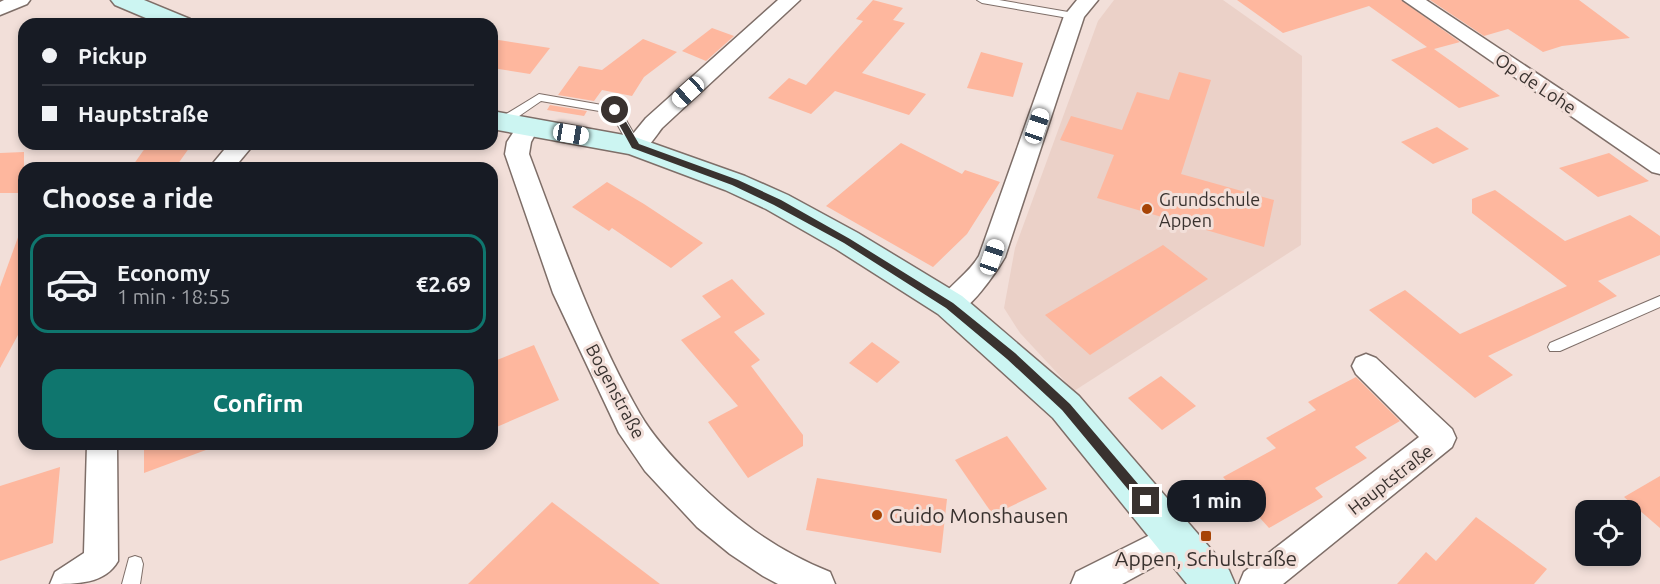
<!DOCTYPE html>
<meta charset="utf-8">
<style>
:root{--surface:#171b24;--page:#20242c;--text:#f1f3f6;--muted:#9ea1a6;--line:#363941;--accent:#0f766e}
body{margin:0;font-family:Ubuntu,sans-serif;background:var(--page);color:var(--text);height:100vh;display:flex;flex-direction:column;font-size:22px;white-space:nowrap}
*{box-sizing:border-box;margin:0}
p{font-size:20px;color:var(--muted)}
.icon{flex:none;width:33px;height:33px;fill:none;stroke:currentColor;stroke-width:2;stroke-linecap:round;stroke-linejoin:round}
.map{position:relative;flex:1;overflow:hidden}
.side{position:absolute;left:18px;top:162px;width:480px;height:288px;display:flex;flex-direction:column;background:var(--surface);border-radius:18px;box-shadow:0 3px 9px #0003}
.side>*{flex:none}
.hud{position:absolute;left:18px;top:18px;width:480px;height:132px;border-radius:18px;box-shadow:0 3px 9px #0003;display:grid;align-content:center;height:132px;padding:0 24px;background:var(--surface)}
.tools{position:absolute;left:1575px;top:500px;display:grid;gap:12px}
.tools a{display:grid;place-items:center;width:66px;height:66px;border-radius:12px;background:var(--surface);box-shadow:0 3px 9px #0003;font-size:30px}
.end{position:absolute;width:27px;height:27px;margin:-14px;border:8px solid #39322f;background:#fff;box-shadow:0 0 0 3px #fff}
.from{border-radius:50%}
.bubble{position:absolute;height:42px;border-radius:18px;background:var(--surface);box-shadow:0 3px 9px #0003;font-size:20px;font-weight:700;line-height:42px;text-align:center}
.car{position:absolute;width:18px;height:36px;margin:-18px -9px;border-radius:8px;box-shadow:0 0 4px 2px #0007;background:linear-gradient(#fff 24%,#345 0 40%,#fff 0 76%,#345 0 86%,#fff 0)}
.hud b{display:flex;align-items:center;gap:21px;height:57px;font-size:22px}
.hud b+b{border-top:2px solid var(--line)}
.hud i{width:15px;height:15px;background:var(--text)}
ul{padding:0;list-style:none}
li{display:flex;align-items:center;gap:18px;height:99px;margin:0 12px 9px;padding:0 12px;border:3px solid var(--line);border-radius:18px}
li div{flex:1}
li b{display:block;font-size:22px}
li em{font-style:normal;font-weight:700}
li.active{border-color:var(--accent)}
li>.icon{width:54px;height:54px;stroke-width:1.5}
h2{padding:0 24px;font-size:27px;line-height:72px}
.action{display:flex;gap:12px;margin-top:auto;padding:12px 24px}
.action a{flex:1;height:69px;border-radius:18px;background:var(--accent);color:#fff;font-size:24px;font-weight:700;line-height:69px;text-align:center}
.map>svg:first-child{display:block}
.built{fill:#ebd1c8}
.building{fill:#feb79e}
.lines{fill:none;stroke-linecap:round;stroke-linejoin:round}
.service-casing{stroke:#7e6e68;stroke-width:2}
.minor-casing{stroke:#7e6e68;stroke-width:3}
.secondary-casing{stroke:#7e6e68;stroke-width:3}
.service{fill:#fff;fill-rule:evenodd}
.minor{fill:#fff;fill-rule:evenodd}
.secondary{fill:#ccf5f2;fill-rule:evenodd}
.route{fill:#39322f}
.poi-dot{fill:#a74406;stroke:#f2dfd9;stroke-width:2}
.labels{text-anchor:middle;dominant-baseline:central;stroke-width:6;stroke-linejoin:round;paint-order:stroke}
.street-label{font-size:18px;fill:#39322f;stroke:#f2dfd9}
.poi-label{font-size:18px;fill:#39322f;stroke:#f2dfd9;text-anchor:start}
.near-poi-label{font-size:21px;fill:#39322f;stroke:#f2dfd9;text-anchor:start}
</style>
<div class="map">
<svg width="1660" height="584" viewBox="0 0 1660 584">
<rect width="100%" height="100%" fill="#f2dfd9"/>
<path class="built" d="M1114,0H1223L1302,56L1301,245L1074,391L1020,333L1004,308L1015,248L1098,21Z"/>
<g class="building">
<path d="M873,0L903,8L893,20L905,23L862,73L926,94L909,115L835,91L811,114L768,98L789,78L806,85L863,21L856,19Z"/>
<path d="M1237,0H1401L1460,42L1434,49L1500,96L1459,108L1391,60L1427,47L1369,6L1283,33Z"/>
<path d="M1430,0H1579L1630,38L1562,46L1543,52L1508,29L1484,36Z"/>
<path d="M712,28L734,36L706,61L682,51Z"/>
<path d="M492,39L550,48L530,74L492,68Z"/>
<path d="M643,39L677,52L644,77L632,96L602,90L594,101L558,95L579,66L602,70Z"/>
<path d="M981,52L1023,63L1013,97L967,88Z"/>
<path d="M1179,72L1211,80L1181,174L1274,200L1264,247L1097,198L1114,155L1060,140L1071,116L1122,130L1137,92L1169,100Z"/>
<path d="M550,105L587,111L584,116L547,110Z"/>
<path d="M1437,127L1469,149L1433,164L1401,142Z"/>
<path d="M901,143L962,174L965,170L1000,182L967,234L933,267L826,206Z"/>
<path d="M148,144H192L175,168H131Z"/>
<path d="M24,152V193H0V153Z"/>
<path d="M1609,153L1649,181L1598,197L1559,168Z"/>
<path d="M607,182L644,204L703,243L671,268L612,228L609,231L572,207Z"/>
<path d="M1495,190L1565,241L1630,215L1660,236V255L1598,281L1617,296L1488,356L1513,375L1475,398L1369,310L1405,290L1460,334L1567,286L1472,213V199Z"/>
<path d="M21,229L24,230V324L0,368V287Z"/>
<path d="M1163,245L1208,279L1090,355L1045,315Z"/>
<path d="M732,279L765,314L734,332L760,360L751,366L803,435V446L748,478L708,422L738,406L681,340L721,317L702,296Z"/>
<path d="M872,342L900,362L877,383L849,363Z"/>
<path d="M534,345L559,400L492,429V362Z"/>
<path d="M1161,376L1196,406L1162,430L1128,398Z"/>
<path d="M1356,377L1400,421L1355,447L1367,458L1315,488L1323,497L1269,528L1223,477L1276,448L1266,438L1316,410L1308,402Z"/>
<path d="M1007,436L1047,489L999,512H991L955,460Z"/>
<path d="M144,444H214V447L144,473Z"/>
<path d="M60,467L53,543L0,561V486Z"/>
<path d="M1660,476V528L1624,497Z"/>
<path d="M817,478L947,499L941,553L806,530Z"/>
<path d="M552,502L660,584H468Z"/>
<path d="M1476,517L1547,569L1534,584H1397L1426,552L1436,561Z"/>
</g>
<g class="lines">
<defs>
<g id="service">
<path d="M977,0H999L1074,13L1079,16L1074,19L982,3Z"/>
<path d="M539,94L619,108L641,146L635,150L631,149L611,113L541,101L506,125H498V119Z"/>
<path d="M1660,296V307L1560,351H1550L1548,347L1550,343Z"/>
<path d="M135,556L141,558L143,564L140,584H122L129,558Z"/>
</g>
<g id="minor">
<path d="M4,0H30L27,4L0,15V2Z"/>
<path d="M778,0H800L662,128C652,141 645,156 627,151L623,146L646,118Z"/>
<path d="M1077,0H1098L1084,17L1005,257C997,271 967,316 950,315C946,315 943,313 940,312L936,305C947,286 968,275 979,256L1064,16Z"/>
<path d="M1403,0H1426L1660,155V174L1652,172Z"/>
<path d="M528,120L536,122L539,127L531,142L529,154C562,242 593,332 640,414C653,436 671,456 689,474C733,518 773,549 830,572L835,584H778L763,576L730,554L697,527L645,471L619,433L553,293L505,154L507,142L520,122Z"/>
<path d="M229,144H254L234,168H209Z"/>
<path d="M1366,354L1376,358L1452,429L1456,438L1452,447L1283,584H1239L1244,572L1419,437L1356,374L1352,366L1356,358Z"/>
<path d="M87,444H117L118,561C105,584 77,584 50,584L55,572L84,553Z"/>
<path d="M1176,522L1188,526L1193,537L1188,548L1122,584H1071L1076,572Z"/>
</g>
<g id="secondary">
<path d="M111,0H144L190,19L193,24H160L115,5Z"/>
<path d="M492,111L635,137L745,176L788,195L858,233L962,296L1079,396L1229,570L1235,584H1187L1053,418L938,314L836,249L766,209L725,190L629,154L492,129Z"/>
</g>
</defs>
<use href="#service" class="service-casing"/>
<use href="#minor" class="minor-casing"/>
<use href="#secondary" class="secondary-casing"/>
<use href="#service" class="service"/>
<use href="#minor" class="minor"/>
<use href="#secondary" class="secondary"/>
</g>
<path class="route" d="M612,108H618L639,144L738,180L781,200L850,239L953,303L1015,353L1070,404L1150,498V505H1141L1062,410L1007,359L946,308L844,243L774,205L732,185L632,148L611,110Z"/>
<g class="poi-dot">
<circle cx="1147" cy="209" r="6"/>
<circle cx="877" cy="515" r="6"/>
<rect x="1200" y="530" width="12" height="12" rx="3"/>
</g>
<g class="labels">
<g class="street-label">
<text transform="translate(1536 83) rotate(34)">Op de Lohe</text>
<text transform="translate(616 391) rotate(62)">Bogenstraße</text>
<text transform="translate(1390 479) rotate(-38)">Hauptstraße</text>
</g>
<g class="poi-label">
<text x="1159" y="199">Grundschule<tspan x="1159" dy="21">Appen</tspan></text>
</g>
<g class="near-poi-label">
<text x="889" y="515">Guido Monshausen</text>
<text x="1206" y="558" text-anchor="middle">Appen, Schulstraße</text>
</g>
</g>
</svg>
<div class="tools">
<a><svg class="icon" aria-label="locate" viewBox="0 0 24 24"><circle cx="12" cy="12" r="6"/><path d="M12 2v4M12 18v4M2 12h4M18 12h4"/></svg></a>
</div>
<i class="end from" style="left:615px;top:110px"></i>
<i class="end" style="left:1146px;top:501px"></i>
<div class="bubble" style="left:1167px;top:480px;width:99px">1 min</div>
<i class="car" style="left:688px;top:92px;rotate:228deg"></i>
<i class="car" style="left:1037px;top:126px;rotate:19deg"></i>
<i class="car" style="left:571px;top:134px;rotate:100deg"></i>
<i class="car" style="left:992px;top:257px;rotate:19deg"></i>
<div class="hud">
<b><i class="from"></i>Pickup</b>
<b><i></i>Hauptstraße</b>
</div>
<section class="side">
<h2>Choose a ride</h2>
<ul>
<li class="active"><svg class="icon" aria-label="car" viewBox="0 0 24 24"><path d="M5 17H2v-5l4-1 3-4h7l3 4 3 1v5h-3M9 17h6M6 11h13"/><circle cx="7" cy="17" r="2"/><circle cx="17" cy="17" r="2"/></svg><div><b>Economy</b><p>1 min · 18:55</p></div><em>€2.69</em></li>
</ul>
<div class="action"><a>Confirm</a></div>
</section>
</div>
